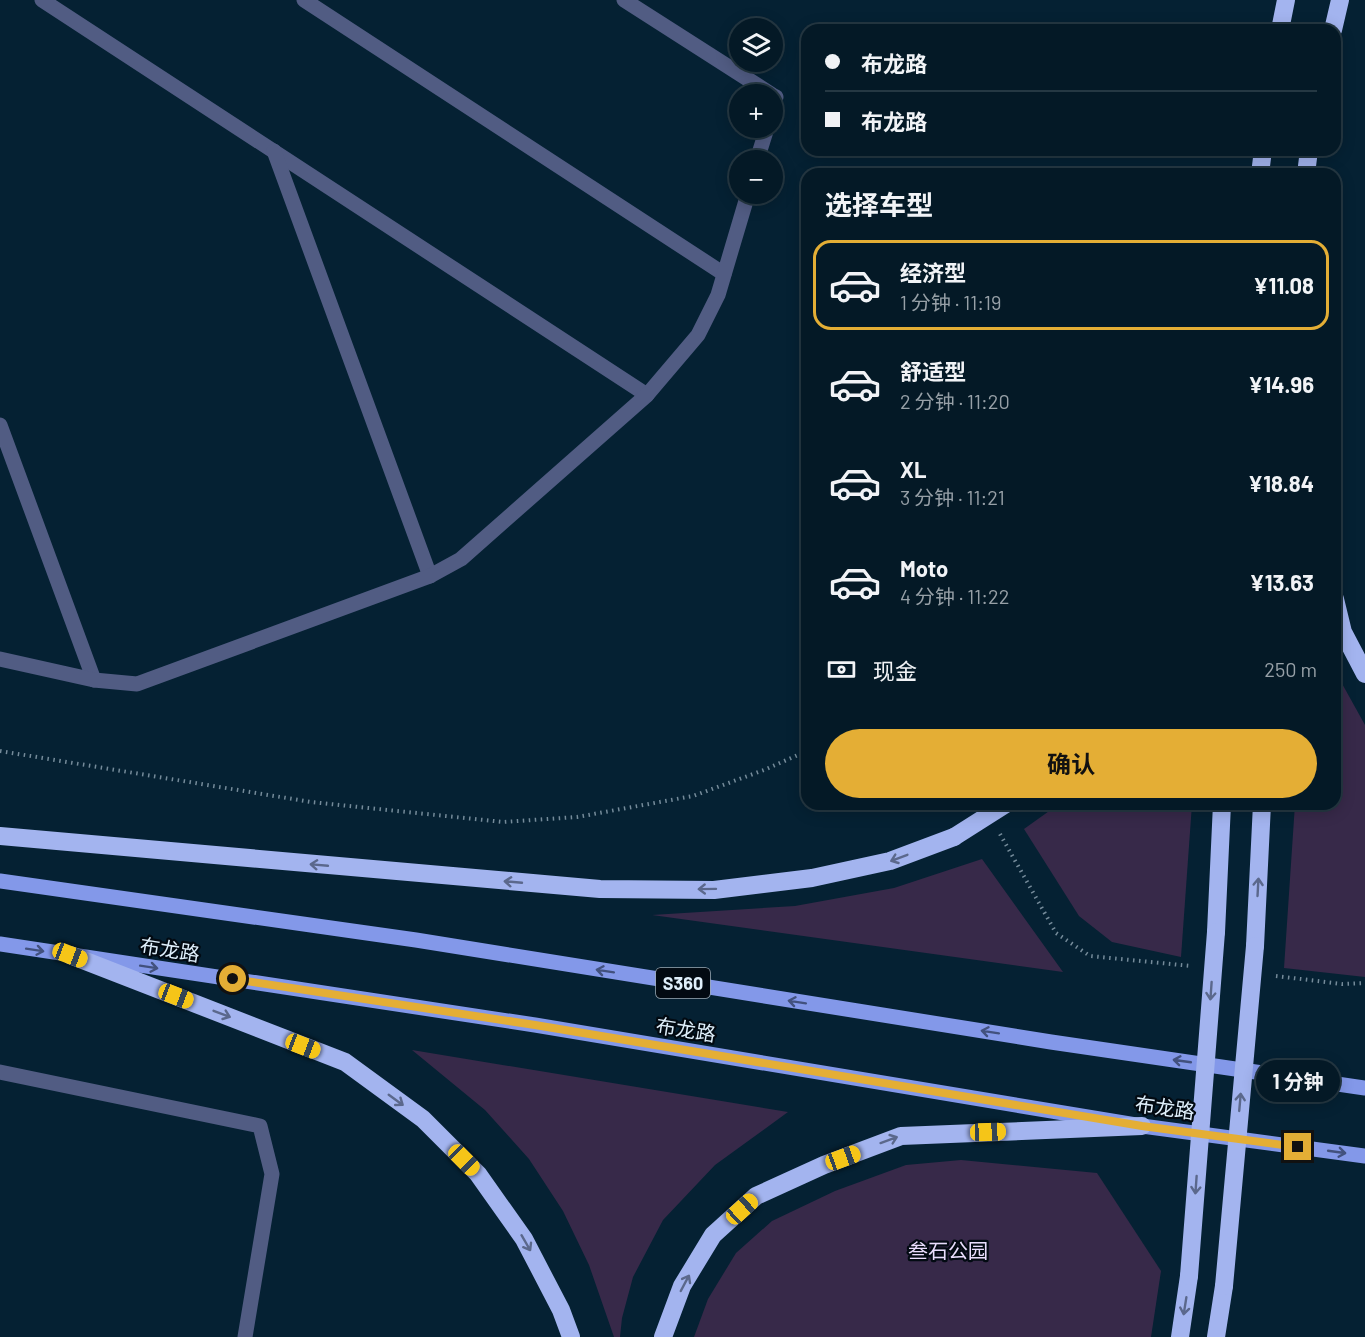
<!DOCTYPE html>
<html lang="zh">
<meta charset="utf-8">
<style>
:root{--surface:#041926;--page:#122632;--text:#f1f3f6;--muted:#97a0a7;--line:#253843;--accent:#e4ae35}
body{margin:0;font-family:Barlow,"Noto Sans SC",sans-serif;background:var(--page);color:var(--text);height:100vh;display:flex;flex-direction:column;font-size:22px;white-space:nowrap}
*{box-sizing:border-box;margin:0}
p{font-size:20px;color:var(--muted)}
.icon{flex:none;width:33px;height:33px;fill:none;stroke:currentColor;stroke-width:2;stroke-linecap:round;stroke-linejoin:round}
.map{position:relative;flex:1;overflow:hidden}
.drawer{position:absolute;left:801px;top:168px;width:540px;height:642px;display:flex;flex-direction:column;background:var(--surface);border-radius:18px;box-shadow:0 3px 15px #0003,0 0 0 2px var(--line)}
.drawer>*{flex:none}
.guide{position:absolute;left:801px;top:24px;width:540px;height:132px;border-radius:18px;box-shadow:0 3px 15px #0003,0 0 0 2px var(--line);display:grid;align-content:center;height:132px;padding:0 24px;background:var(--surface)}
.fabs{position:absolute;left:729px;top:18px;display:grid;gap:12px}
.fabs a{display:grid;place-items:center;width:54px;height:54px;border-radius:50%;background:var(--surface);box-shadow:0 3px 15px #0003,0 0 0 2px var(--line);font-size:30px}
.end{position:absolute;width:27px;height:27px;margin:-14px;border:8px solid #e4ae35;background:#111;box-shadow:0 0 0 3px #111}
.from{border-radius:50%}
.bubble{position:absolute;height:42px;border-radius:21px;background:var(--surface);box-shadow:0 3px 15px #0003,0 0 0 2px var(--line);font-size:20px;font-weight:700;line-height:42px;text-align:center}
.car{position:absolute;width:18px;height:36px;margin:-18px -9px;border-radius:8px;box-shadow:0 0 4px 2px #0007;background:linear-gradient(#f5c518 24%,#345 0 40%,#f5c518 0 76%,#345 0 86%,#f5c518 0)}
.guide b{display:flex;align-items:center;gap:21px;height:57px;font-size:22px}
.guide b+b{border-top:2px solid var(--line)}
.guide i{width:15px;height:15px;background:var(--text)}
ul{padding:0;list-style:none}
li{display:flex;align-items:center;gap:18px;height:90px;margin:0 12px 9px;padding:0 12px;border:3px solid transparent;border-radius:18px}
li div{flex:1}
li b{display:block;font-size:22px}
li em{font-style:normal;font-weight:700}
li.active{border-color:var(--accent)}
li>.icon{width:54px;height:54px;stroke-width:1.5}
h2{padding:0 24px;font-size:27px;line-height:72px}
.pay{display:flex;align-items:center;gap:15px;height:66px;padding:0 24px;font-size:22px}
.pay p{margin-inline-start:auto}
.button{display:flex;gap:12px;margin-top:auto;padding:12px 24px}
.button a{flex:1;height:69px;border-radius:36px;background:var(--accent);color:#111;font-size:24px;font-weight:700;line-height:69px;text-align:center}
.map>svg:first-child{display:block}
.green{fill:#372949}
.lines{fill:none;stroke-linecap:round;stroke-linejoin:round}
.path{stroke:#758b9a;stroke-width:4;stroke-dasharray:1.5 4.5;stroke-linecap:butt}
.minor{stroke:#515c83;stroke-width:15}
.primary{stroke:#8398e9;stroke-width:15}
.motorway{stroke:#a3b4ef;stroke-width:18}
.motorway-bridge{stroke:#a3b4ef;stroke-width:18}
.oneway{stroke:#5b688c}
.oneway2{stroke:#42517e}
.route{stroke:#e4ae35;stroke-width:8}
.labels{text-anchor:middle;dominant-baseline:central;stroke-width:4.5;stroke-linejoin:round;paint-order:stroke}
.shield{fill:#020a12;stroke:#9daab5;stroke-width:1.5}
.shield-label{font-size:18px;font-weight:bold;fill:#dfeffb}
.street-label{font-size:20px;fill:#dfeffb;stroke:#020a12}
.park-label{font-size:20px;fill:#e9ddfd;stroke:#020a12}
</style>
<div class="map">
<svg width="1365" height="1337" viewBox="0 0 1365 1337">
<rect width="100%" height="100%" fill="#052133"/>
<g class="green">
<path d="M1335,669L1340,680L1365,725V977L1284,968L1295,804H1335Z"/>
<path d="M1059,804H1192L1181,957L1112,942L1079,916L1024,829Z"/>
<path d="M982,859L1063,972L652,915L795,906L894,888Z"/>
<path d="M412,1050L788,1112L715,1165L663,1220L633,1277L622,1318L620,1337H614L589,1265L563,1211L529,1159L485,1110Z"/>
<path d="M961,1160L1097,1173L1161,1271L1151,1337H694L708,1299L736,1253L772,1221L835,1191L906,1165Z"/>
</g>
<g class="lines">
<g class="path">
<path d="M0,751L311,802L503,822L577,817L693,796L764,770L807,751"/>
<path d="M1000,834L1056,933L1090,956L1191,966"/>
<path d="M1276,976L1342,984L1365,983"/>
</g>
<g class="minor">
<path d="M42,0L647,395"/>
<path d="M304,0L724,274"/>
<path d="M624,0L771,94"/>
<path d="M772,95L776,97L772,109"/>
<path d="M274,151L430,576"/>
<path d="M757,160L767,128"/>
<path d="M0,425L94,680"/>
<path d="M0,659L94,680L137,684L430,576L461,559L647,395L698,335L718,295L748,194"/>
<path d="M0,1072L260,1126L272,1174L245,1337"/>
</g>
<g class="primary">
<path d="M0,881L416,940L1051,1042L1365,1088"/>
<path d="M0,944L535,1025L1142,1126L1365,1156"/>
</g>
<g class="motorway">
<path d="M1280,30L1286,0"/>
<path d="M1333,30L1340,0"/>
<path d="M1260,174L1263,150"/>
<path d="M1306,174L1309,150"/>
<path d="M1335,599L1343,632L1365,674"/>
<path d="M0,836L600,889L714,890L812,878L890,861L954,837"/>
<path d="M1216,932L1222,804"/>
<path d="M1255,946L1262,804"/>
<path d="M70,955L345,1062L423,1119L478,1174L524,1239L561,1310L571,1337"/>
<path d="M663,1337L682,1286L713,1235L756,1196L824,1165L901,1136L1142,1126"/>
<path d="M1180,1337L1189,1276"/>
<path d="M1216,1337L1224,1286"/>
</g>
<g class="motorway-bridge">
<path d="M954,837L1006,804"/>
<path d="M1189,1276L1216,932"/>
<path d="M1224,1286L1255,946"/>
</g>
</g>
<defs><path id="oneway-shaft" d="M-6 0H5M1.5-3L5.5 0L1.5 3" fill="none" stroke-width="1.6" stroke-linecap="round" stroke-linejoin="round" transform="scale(1.5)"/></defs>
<g class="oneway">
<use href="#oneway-shaft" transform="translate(899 858) rotate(159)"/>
<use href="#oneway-shaft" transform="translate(319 865) rotate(-175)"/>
<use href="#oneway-shaft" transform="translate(513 882) rotate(-175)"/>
<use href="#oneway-shaft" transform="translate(1258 887) rotate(-87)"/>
<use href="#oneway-shaft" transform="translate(707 889) rotate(179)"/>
<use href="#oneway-shaft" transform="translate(1211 991) rotate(94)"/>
<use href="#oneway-shaft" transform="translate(222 1014) rotate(21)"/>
<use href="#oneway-shaft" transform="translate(396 1100) rotate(36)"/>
<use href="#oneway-shaft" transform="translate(1240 1102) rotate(-85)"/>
<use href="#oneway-shaft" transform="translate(889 1140) rotate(-20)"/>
<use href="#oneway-shaft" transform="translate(1196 1185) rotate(94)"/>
<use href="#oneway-shaft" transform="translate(526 1243) rotate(60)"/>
<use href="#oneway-shaft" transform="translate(685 1283) rotate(-62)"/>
<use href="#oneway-shaft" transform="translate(1185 1306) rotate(99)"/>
</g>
<g class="oneway2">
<use href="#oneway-shaft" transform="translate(35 950) rotate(9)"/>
<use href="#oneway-shaft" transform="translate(149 967) rotate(9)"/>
<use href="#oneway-shaft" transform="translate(605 971) rotate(-171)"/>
<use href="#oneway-shaft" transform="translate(797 1002) rotate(-171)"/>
<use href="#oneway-shaft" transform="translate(990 1032) rotate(-171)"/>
<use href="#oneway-shaft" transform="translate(1182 1061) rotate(-172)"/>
<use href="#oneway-shaft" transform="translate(1337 1152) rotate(8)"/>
</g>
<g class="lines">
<path class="route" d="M233,979L535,1025L1142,1126L1298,1147"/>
</g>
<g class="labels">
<rect class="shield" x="656" y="968" width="54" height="30" rx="4.5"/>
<g class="shield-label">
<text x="683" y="983">S360</text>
</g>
<g class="street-label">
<text transform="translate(170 949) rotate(9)">布龙路</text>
<text transform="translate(686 1029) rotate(9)">布龙路</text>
<text transform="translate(1165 1107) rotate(8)">布龙路</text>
</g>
<g class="park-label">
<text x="948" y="1250">叁石公园</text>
</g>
</g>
</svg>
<div class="fabs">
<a><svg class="icon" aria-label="layers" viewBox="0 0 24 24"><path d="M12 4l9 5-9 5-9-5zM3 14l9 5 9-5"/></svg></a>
<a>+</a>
<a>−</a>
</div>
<i class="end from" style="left:233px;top:979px"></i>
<i class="end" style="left:1298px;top:1147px"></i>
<div class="bubble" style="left:1256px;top:1060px;width:84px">1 分钟</div>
<i class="car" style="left:70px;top:955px;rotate:111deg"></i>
<i class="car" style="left:176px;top:996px;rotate:111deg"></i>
<i class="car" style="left:303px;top:1046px;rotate:111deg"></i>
<i class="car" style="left:988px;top:1132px;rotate:88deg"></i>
<i class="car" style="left:843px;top:1158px;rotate:70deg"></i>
<i class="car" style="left:464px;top:1160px;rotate:135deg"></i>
<i class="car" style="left:742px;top:1209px;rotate:48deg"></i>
<div class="guide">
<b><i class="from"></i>布龙路</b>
<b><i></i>布龙路</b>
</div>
<section class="drawer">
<h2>选择车型</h2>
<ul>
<li class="active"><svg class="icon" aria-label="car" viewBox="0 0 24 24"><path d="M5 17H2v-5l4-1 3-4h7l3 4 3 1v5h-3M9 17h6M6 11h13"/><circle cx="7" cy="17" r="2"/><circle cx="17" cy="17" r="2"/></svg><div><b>经济型</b><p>1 分钟 · 11:19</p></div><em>¥11.08</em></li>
<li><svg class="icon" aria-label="car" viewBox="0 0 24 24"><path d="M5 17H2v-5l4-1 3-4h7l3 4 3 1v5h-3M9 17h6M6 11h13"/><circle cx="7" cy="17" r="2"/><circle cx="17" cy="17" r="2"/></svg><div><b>舒适型</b><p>2 分钟 · 11:20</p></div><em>¥14.96</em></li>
<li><svg class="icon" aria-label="car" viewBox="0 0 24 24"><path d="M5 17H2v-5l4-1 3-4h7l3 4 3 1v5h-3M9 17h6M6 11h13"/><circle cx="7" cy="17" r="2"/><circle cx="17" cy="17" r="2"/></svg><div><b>XL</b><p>3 分钟 · 11:21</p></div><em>¥18.84</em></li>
<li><svg class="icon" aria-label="car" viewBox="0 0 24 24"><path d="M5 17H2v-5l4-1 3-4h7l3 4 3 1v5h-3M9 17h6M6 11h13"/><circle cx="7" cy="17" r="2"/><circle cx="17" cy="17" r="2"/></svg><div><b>Moto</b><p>4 分钟 · 11:22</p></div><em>¥13.63</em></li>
</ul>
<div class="pay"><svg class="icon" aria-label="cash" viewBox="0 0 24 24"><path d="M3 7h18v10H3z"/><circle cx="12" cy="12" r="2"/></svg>现金<p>250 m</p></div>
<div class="button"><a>确认</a></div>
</section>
</div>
